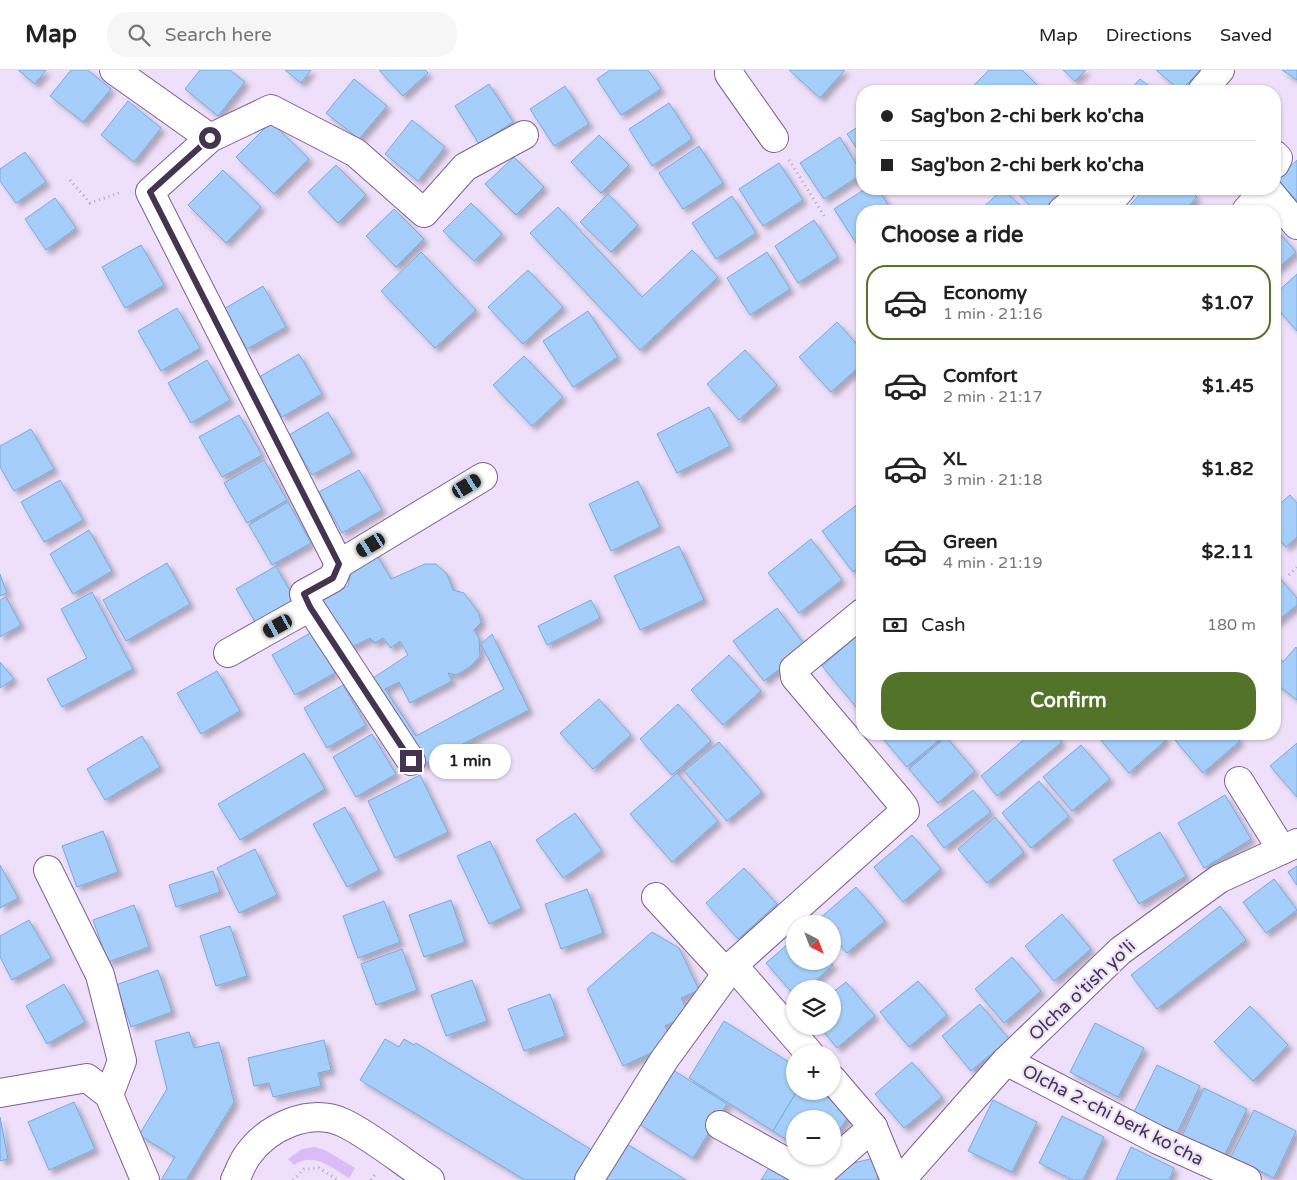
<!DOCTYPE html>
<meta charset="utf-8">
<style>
:root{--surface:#fff;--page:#f6f6f6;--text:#222;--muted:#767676;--line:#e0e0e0;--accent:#537329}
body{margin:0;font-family:"Varela Round",sans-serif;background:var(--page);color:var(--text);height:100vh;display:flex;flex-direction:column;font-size:19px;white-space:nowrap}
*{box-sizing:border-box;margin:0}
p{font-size:16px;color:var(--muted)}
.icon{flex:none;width:28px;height:28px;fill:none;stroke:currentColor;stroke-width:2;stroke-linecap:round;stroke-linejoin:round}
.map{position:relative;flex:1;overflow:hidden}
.drawer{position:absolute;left:856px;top:135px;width:425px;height:535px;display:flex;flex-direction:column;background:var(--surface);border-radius:20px;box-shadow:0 1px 4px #0004}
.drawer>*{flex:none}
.guide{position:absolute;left:856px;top:15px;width:425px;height:110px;border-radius:20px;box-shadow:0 1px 4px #0004;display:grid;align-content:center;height:110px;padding:0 25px;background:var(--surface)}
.needle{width:32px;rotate:138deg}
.tools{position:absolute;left:786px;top:845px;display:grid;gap:10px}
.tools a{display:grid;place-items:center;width:55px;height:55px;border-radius:50%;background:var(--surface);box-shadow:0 1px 4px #0004;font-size:25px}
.end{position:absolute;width:22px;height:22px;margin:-11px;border:6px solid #43354f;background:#fff;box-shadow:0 0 0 2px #fff}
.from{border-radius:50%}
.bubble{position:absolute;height:35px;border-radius:18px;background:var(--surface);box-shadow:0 1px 4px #0004;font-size:16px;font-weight:800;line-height:35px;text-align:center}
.car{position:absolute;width:15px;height:30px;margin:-15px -8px;border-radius:6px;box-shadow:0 0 4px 1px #0007;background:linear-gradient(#222 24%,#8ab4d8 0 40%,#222 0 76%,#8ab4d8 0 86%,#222 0)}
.guide b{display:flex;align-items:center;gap:18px;height:48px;font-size:19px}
.guide b+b{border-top:1px solid var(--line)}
.guide i{width:12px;height:12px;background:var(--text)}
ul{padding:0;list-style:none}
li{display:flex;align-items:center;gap:15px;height:75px;margin:0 10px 8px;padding:0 15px;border:2px solid transparent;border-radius:20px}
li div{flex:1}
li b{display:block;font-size:19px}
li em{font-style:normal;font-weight:800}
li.current{border-color:var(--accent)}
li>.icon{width:45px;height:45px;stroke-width:1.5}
h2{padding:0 25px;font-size:22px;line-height:60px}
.pay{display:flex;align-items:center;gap:12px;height:55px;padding:0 25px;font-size:19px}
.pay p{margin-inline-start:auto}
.action{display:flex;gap:10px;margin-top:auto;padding:10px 25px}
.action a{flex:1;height:58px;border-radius:20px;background:var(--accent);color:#fff;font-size:20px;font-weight:800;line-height:58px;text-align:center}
header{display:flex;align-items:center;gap:30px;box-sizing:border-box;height:70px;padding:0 25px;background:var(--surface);border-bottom:1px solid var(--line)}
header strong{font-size:24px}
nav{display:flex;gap:28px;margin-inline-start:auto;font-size:18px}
.search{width:350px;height:45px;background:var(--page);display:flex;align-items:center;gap:12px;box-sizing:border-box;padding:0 18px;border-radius:20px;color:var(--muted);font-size:19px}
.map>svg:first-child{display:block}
.green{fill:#dcbcf7}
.building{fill:#a5cffa;stroke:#76aadd;filter:url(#shadow)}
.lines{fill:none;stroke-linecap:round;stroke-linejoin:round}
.minor-casing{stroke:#7e5e97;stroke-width:30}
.path{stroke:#b3a5bf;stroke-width:3;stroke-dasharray:1 4;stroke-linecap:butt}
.minor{stroke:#fff;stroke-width:28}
.route{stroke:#43354f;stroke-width:6}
.labels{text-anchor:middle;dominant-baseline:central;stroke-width:4.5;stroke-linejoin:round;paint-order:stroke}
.street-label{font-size:18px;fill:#43354f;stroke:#eee0fa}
</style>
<header>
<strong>Map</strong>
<div class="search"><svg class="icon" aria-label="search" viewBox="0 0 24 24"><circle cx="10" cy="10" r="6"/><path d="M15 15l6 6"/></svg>Search here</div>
<nav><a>Map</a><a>Directions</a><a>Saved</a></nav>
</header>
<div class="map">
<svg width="1297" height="1110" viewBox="0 0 1297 1110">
<defs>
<filter id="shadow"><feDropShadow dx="4.5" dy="4.5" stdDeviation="2.5" flood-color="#0004"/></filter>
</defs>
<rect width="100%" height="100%" fill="#eee0fa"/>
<path class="green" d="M315,1077L325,1080L355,1098L349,1108C332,1098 314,1081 294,1095L288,1089L302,1079Z"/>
<g class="building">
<path d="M18,0H46L35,14Z"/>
<path d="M71,0H88L111,19L83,52L50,26Z"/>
<path d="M200,0H230L245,12L218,46L185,19Z"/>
<path d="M285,0H311L301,13Z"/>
<path d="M379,0H425L428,3L403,26Z"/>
<path d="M610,0H648L661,19L621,45L597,9Z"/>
<path d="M789,0H845L820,28Z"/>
<path d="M989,0H1022L1041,19L1039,21H976L972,17Z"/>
<path d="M1063,0H1086L1075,11Z"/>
<path d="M1156,0H1200L1181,21Z"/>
<path d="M1282,0H1297V10Z"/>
<path d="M354,9L387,36L359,69L326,43Z"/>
<path d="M1140,9L1155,21H1129Z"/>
<path d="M489,14L513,52L479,74L455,36Z"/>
<path d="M565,16L589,54L554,76L530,39Z"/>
<path d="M128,31L161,58L134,92L101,65Z"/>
<path d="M669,33L692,69L652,96L629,59Z"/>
<path d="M412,50L445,77L418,111L385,84Z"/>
<path d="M271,52L309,89L274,124L236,87Z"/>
<path d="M862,54V86L847,64Z"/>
<path d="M599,65L629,95L601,123L571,92Z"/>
<path d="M840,67L862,104L824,129L800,93Z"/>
<path d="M699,76L723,113L683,139L659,103Z"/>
<path d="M25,82L46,112L16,133L0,111V99Z"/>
<path d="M514,87L544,117L516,145L485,114Z"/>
<path d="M1297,90V131L1277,109Z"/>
<path d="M779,93L803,130L763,156L739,119Z"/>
<path d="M336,95L366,125L338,153L308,122Z"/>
<path d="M223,100L261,137L226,173L188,135Z"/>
<path d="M865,119H878L892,141H862V173L858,176L834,139Z"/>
<path d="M1003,119L1026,141H979Z"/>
<path d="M1014,119H1066L1042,141H1035Z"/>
<path d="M1145,119H1188L1197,127L1184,141H1135L1129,136Z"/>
<path d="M608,124L638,155L611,182L580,152Z"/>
<path d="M732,126L756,163L716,189L692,153Z"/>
<path d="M55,128L76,158L46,180L25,149Z"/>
<path d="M471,133L502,164L474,191L443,161Z"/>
<path d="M558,137L642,227L692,180L718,207L640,280L530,163Z"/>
<path d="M394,139L424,169L396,197L366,166Z"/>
<path d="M814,150L838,187L798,213L775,176Z"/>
<path d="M1275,158L1296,182L1275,201Z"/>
<path d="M141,175L164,215L125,238L102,197Z"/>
<path d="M421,182L476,240L435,278L381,221Z"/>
<path d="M767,182L790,219L750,245L727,208Z"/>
<path d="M528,200L563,237L523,274L488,237Z"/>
<path d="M1297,204V261L1275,236V224Z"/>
<path d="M263,216L286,257L247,279L224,239Z"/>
<path d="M177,238L200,278L161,301L138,261Z"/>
<path d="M588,241L618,287L573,317L543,271Z"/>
<path d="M837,252L862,280V294L831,322L799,287Z"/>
<path d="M745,280L777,315L739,350L707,314Z"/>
<path d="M299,284L322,324L282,347L259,307Z"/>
<path d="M524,286L563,327L532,356L493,315Z"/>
<path d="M207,290L230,330L191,353L168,313Z"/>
<path d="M709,337L730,376L677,403L657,364Z"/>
<path d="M328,342L352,383L312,405L289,365Z"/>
<path d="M239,345L262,385L222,407L199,367Z"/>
<path d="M31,359L54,399L14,421L0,397V376Z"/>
<path d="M264,390L287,430L247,453L224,413Z"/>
<path d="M359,400L382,440L342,463L319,422Z"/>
<path d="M60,410L83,450L44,472L21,432Z"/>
<path d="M638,411L660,457L611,481L589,434Z"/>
<path d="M1290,425L1297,433V467L1286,477L1275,465V438Z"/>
<path d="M862,431V494L853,502L822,461Z"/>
<path d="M288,432L311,473L272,495L249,455Z"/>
<path d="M89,460L112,501L73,524L50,484Z"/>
<path d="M811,469L842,510L799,543L768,503Z"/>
<path d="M679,476L704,530L640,560L614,506Z"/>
<path d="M374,480L391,509L425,494H436L447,504L453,520L464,523L479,543L481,553L474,560L479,568L480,586L471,596L457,605L448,603L452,611L410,633L399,612L385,619L416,666L504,619L481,574L492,564L529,640L420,696L370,610L408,585L400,571L391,578L383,568L375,573L370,568L350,578L319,532L348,516L352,496Z"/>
<path d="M167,493L190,534L126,571L103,530Z"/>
<path d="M276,496L299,537L259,559L236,519Z"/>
<path d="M0,504L7,523L0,526Z"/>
<path d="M1276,504L1297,528V535L1275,553Z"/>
<path d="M92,522L133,599L62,637L47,609L87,588L61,539Z"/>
<path d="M6,527L21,555L0,567V530Z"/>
<path d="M591,530L600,548L547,575L538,556Z"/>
<path d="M777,538L807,578L764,611L733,571Z"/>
<path d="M312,562L335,603L295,625L272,585Z"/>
<path d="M858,565L862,570V644L822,596Z"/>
<path d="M1296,577L1297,579V630L1275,613V586L1283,592Z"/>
<path d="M729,585L761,621L723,655L691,620Z"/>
<path d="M0,592L14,609L0,618Z"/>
<path d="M217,601L240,641L201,664L177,623Z"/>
<path d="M343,615L366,655L327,678L304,638Z"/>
<path d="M599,629L631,665L593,699L560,663Z"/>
<path d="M678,634L711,671L672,705L640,669Z"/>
<path d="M372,664L396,704L356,727L333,687Z"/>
<path d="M879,664H944L945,665L907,697Z"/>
<path d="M1024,664H1055L1062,672L997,726L981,706L1027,667Z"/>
<path d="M1105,664H1161L1166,670L1129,703L1099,668Z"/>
<path d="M1179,664H1234L1240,671L1203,703L1174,669Z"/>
<path d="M142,666L160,697L105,730L87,699Z"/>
<path d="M946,667L975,701L938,733L909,699Z"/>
<path d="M719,672L762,722L727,751L684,701Z"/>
<path d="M1297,673V727L1270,696Z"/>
<path d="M1081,675L1110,709L1072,741L1043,707Z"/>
<path d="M304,683L325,719L240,770L218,734Z"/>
<path d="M677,703L718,751L672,792L630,744Z"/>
<path d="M420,705L448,762L395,788L368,731Z"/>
<path d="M1039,711L1069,746L1031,778L1002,743Z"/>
<path d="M973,720L991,742L944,778L927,755Z"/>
<path d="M1225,725L1251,769L1204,798L1178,753Z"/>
<path d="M345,737L379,800L347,817L313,754Z"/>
<path d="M575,743L602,781L563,808L536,770Z"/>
<path d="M995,747L1024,782L987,813L958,779Z"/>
<path d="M103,761L118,802L77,817L62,776Z"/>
<path d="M1160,762L1186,806L1139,834L1113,790Z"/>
<path d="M912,765L941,799L903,832L874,797Z"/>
<path d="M490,771L521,838L489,854L457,786Z"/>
<path d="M255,779L277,825L239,843L217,798Z"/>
<path d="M0,795L18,828L0,838Z"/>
<path d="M1297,796V815L1288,802Z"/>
<path d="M744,798L777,834L738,869L706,833Z"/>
<path d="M213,801L220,822L176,837L169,815Z"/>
<path d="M1274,809L1297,840L1266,863L1243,832Z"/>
<path d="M856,817L885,851L847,883L832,866V854H822L819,849Z"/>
<path d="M587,819L603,863L561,879L545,834Z"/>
<path d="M451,830L465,872L424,887L409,845Z"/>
<path d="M384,831L400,872L358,888L343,846Z"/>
<path d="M134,835L149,877L108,892L93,850Z"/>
<path d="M1220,836L1246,870L1157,939L1131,905Z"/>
<path d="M1062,844L1091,879L1054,911L1025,876Z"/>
<path d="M29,850L51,888L12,910L0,887V866Z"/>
<path d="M230,856L247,906L216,916L200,866Z"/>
<path d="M652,862L679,878L699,920L681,928L689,944L665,956L672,973L623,996L587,919Z"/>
<path d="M795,868V891H830L833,895L806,919H795V926L766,893Z"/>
<path d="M402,879L417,920L376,935L361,894Z"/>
<path d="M1012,887L1041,921L1004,953L975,919Z"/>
<path d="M158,900L172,942L131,957L116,915Z"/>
<path d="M472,910L487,951L446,966L431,925Z"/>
<path d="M918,911L947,945L909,977L880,942Z"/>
<path d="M846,912L875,946L837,978L819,956H832V923Z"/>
<path d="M64,914L85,952L47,974L26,936Z"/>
<path d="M550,924L565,966L524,981L508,939Z"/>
<path d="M980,934L1009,969L971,1001L942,966Z"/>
<path d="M1250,936L1288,975L1253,1011L1214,972Z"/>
<path d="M724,951L795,996V1021H797L773,1061L689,1008Z"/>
<path d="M1095,953L1144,978L1118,1027L1070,1002Z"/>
<path d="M189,962L194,978L219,972L234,1032L186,1110H161L175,1087L139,1065L167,1019L155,971Z"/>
<path d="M385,969L399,977L404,969L414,975L416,973L595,1082L578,1110H525L360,1010Z"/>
<path d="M324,970L331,1000L318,1003L321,1016L273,1027L269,1013L254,1016L248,988Z"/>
<path d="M912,992L942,1027L904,1058L875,1024Z"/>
<path d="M1157,995L1200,1016L1177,1063L1134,1042Z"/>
<path d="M673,1000L727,1034L693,1088L639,1054Z"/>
<path d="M1204,1018L1247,1039L1224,1086L1182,1066Z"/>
<path d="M797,1021H818L851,1042L832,1072V1049H795V1075L773,1061Z"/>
<path d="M993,1030L1037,1052L1012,1102L968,1081Z"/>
<path d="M74,1032L95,1079L49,1100L28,1052Z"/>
<path d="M1254,1040L1296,1061L1274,1108L1231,1087Z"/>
<path d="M1062,1046L1104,1067L1083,1110H1073L1039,1093Z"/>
<path d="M0,1047L8,1089L0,1091Z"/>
<path d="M622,1071L686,1110H598Z"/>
<path d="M1131,1077L1174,1098L1169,1110H1116Z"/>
<path d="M875,1088L879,1098L877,1110H835L830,1105L840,1096Z"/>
<path d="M772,1093L799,1110H761Z"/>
</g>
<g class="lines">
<defs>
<g id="minor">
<path d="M114,0L210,68"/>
<path d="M729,0V4L774,68"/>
<path d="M1202,21L1220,0"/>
<path d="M1275,85L1278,88L1275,94"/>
<path d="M1267,119L1297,155"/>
<path d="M1062,141L1079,127L1094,141"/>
<path d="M1102,141L1121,119"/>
<path d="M1246,141L1265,119"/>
<path d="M339,494L483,407"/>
<path d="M228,583L310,537"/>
<path d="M411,691L310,537L304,524L333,508L339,494L150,122L210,68L271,39L356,83L424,143L465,97L524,65"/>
<path d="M1239,711L1282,780"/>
<path d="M48,800L100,905L122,991L109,1025"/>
<path d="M656,827L726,903"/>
<path d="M733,895L810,984"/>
<path d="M1006,991L1158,1070L1247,1110"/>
<path d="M832,1009L873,1057L895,1110"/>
<path d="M0,1023L87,1008L109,1025L145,1110"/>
<path d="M720,1055L815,1108L873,1057"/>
<path d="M235,1110C239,1102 242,1093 247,1086C267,1057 310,1037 344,1053C371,1066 404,1093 430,1110"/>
<path d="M589,1110L664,990L733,895L905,741L904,737L898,729L795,607L794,599L862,543"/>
<path d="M901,1110L1006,991L1120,881L1219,809L1297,773"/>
</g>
</defs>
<use href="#minor" class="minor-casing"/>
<g class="path">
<path d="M789,90L825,147"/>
<path d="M70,110L90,133L122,122"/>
<path d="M1289,505L1297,497"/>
<path d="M293,1110L304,1099L319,1098L338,1110"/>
<path d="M371,1110L375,1104"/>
</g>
<use href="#minor" class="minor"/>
</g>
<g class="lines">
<path class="route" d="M210,68L150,122L339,494L333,508L304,524L310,537L411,691"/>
</g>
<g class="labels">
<g class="street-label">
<text transform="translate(1082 920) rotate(-43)">Olcha o'tish yo'li</text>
<text transform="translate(1113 1045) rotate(27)">Olcha 2-chi berk ko'cha</text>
</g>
</g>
</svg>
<div class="tools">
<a><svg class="needle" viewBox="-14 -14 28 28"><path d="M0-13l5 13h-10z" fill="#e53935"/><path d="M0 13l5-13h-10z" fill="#767676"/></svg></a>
<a><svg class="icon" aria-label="layers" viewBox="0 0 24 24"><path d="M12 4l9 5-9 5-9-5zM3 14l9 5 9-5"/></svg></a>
<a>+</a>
<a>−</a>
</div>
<i class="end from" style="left:210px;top:68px"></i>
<i class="end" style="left:411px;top:691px"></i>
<div class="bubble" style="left:429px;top:674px;width:82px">1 min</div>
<i class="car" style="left:467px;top:416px;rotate:59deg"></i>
<i class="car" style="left:371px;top:475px;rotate:239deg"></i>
<i class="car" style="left:278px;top:556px;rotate:241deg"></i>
<div class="guide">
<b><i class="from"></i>Sag'bon 2-chi berk ko'cha</b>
<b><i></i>Sag'bon 2-chi berk ko'cha</b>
</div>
<section class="drawer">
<h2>Choose a ride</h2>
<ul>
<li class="current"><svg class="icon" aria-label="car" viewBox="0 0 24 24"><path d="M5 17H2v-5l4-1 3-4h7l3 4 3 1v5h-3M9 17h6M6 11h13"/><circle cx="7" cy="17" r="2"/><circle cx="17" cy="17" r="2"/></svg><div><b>Economy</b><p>1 min · 21:16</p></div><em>$1.07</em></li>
<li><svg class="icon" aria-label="car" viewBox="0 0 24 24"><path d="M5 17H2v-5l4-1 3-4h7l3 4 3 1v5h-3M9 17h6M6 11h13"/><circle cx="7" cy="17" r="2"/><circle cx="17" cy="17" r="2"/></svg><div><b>Comfort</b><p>2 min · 21:17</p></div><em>$1.45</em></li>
<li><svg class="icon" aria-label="car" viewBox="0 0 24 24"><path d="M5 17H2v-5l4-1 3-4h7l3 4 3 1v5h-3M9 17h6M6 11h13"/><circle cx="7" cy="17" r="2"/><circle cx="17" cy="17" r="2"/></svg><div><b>XL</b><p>3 min · 21:18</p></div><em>$1.82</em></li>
<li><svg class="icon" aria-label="car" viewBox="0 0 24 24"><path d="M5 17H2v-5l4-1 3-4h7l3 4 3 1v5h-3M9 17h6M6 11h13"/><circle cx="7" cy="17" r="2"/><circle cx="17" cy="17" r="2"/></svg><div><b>Green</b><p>4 min · 21:19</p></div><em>$2.11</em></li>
</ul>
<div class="pay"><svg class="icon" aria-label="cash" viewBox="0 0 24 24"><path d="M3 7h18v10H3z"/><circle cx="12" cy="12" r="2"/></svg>Cash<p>180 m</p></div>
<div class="action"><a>Confirm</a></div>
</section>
</div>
